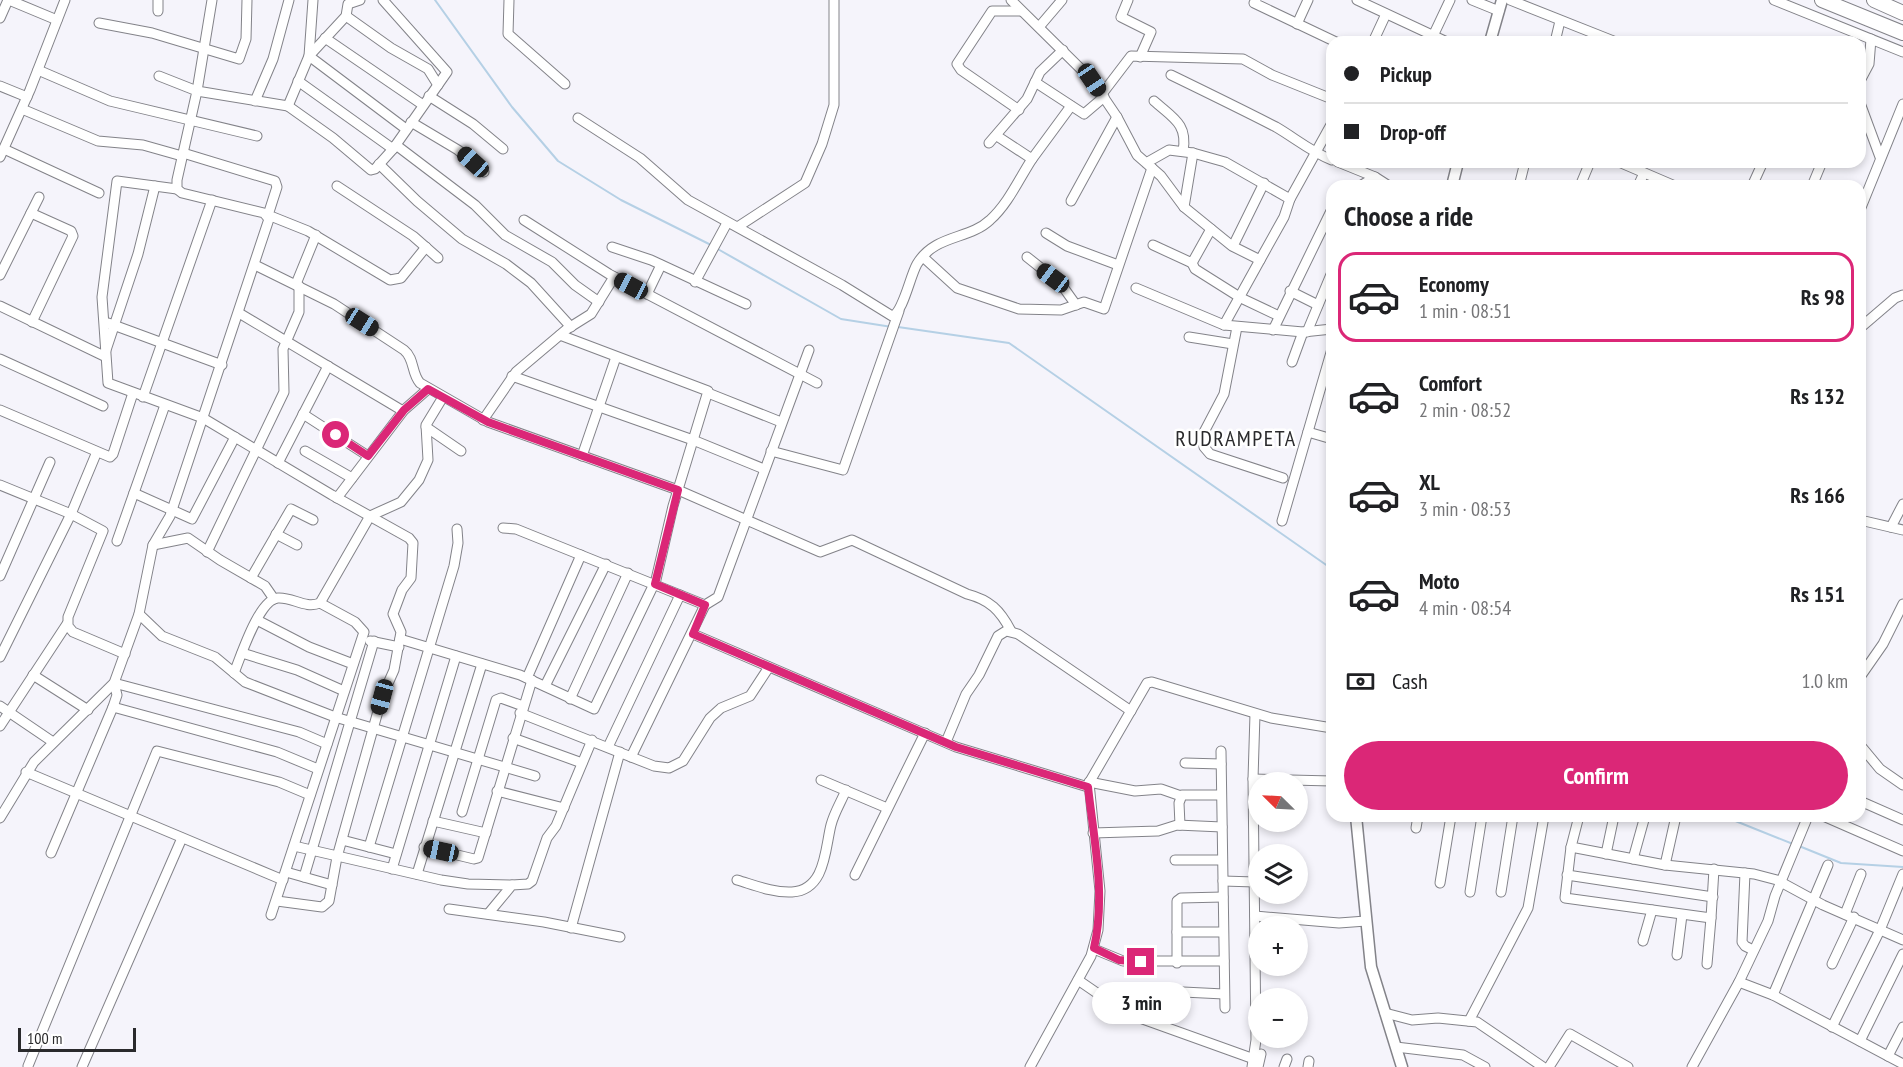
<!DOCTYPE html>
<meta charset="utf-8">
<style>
:root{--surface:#fff;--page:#f2f2f2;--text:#202124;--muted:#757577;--line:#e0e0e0;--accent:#db2777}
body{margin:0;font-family:"PT Sans Narrow",sans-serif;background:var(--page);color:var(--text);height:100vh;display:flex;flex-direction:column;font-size:22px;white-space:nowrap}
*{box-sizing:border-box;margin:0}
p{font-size:20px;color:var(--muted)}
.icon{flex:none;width:33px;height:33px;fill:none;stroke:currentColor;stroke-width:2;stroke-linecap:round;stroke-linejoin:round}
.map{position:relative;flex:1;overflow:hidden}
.sheet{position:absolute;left:1326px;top:180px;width:540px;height:642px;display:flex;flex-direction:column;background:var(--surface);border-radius:18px;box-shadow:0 3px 9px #0003}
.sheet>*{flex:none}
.hud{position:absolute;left:1326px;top:36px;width:540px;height:132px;border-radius:18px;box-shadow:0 3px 9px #0003;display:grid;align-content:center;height:132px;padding:0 18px;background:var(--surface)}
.needle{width:39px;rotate:294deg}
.buttons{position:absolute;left:1248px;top:772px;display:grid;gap:12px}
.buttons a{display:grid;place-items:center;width:60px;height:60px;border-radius:50%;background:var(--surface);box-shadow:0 3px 9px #0003;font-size:30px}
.scale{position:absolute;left:18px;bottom:15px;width:118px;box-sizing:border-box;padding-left:6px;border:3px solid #2a2a2c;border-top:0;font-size:16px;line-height:21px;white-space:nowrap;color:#2a2a2c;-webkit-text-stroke:4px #fff;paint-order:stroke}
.end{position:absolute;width:27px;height:27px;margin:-14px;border:8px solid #db2777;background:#fff;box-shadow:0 0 0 3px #fff}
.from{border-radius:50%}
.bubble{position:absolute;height:42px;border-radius:21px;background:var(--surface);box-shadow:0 3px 9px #0003;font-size:20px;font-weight:700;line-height:42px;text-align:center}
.car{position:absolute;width:18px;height:36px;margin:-18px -9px;border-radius:8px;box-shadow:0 0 4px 2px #0007;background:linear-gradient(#222 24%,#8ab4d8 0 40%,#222 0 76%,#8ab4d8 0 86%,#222 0)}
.hud b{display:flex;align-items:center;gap:21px;height:57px;font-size:22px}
.hud b+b{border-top:2px solid var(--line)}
.hud i{width:15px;height:15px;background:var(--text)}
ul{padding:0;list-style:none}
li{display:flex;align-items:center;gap:18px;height:90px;margin:0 12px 9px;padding:0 6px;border:3px solid transparent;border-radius:18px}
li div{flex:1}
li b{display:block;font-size:22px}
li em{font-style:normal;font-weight:700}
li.current{border-color:var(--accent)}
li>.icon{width:54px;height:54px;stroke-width:1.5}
h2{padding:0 18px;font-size:27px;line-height:72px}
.pay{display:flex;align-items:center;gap:15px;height:66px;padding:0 18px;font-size:22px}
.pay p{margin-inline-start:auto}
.primary-button{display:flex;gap:12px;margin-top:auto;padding:12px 18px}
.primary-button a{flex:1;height:69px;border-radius:36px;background:var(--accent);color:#fff;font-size:24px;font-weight:700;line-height:69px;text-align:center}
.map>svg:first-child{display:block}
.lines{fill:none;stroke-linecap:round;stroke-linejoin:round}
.stream{stroke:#b5d0e5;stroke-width:2}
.minor-casing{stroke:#838389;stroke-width:11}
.major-casing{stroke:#838389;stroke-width:13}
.highway-casing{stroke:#838389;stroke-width:16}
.minor{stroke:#fff;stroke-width:9}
.major{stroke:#fff;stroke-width:10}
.highway{stroke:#fff;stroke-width:14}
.route{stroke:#db2777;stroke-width:8}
.labels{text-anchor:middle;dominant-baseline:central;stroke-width:5;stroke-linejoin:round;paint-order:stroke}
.neighbourhood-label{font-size:22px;letter-spacing:1.5px;fill:#2a2a2c;stroke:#fff}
</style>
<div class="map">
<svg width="1903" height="1067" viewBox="0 0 1903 1067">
<rect width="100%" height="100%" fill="#f5f4fb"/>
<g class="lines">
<g class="stream">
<path d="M435,0L512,107L558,161L621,200L711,245"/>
<path d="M716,248L841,319L892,327"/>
<path d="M898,327L1009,343L1332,569"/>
<path d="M1723,816L1793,844"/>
<path d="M1799,846L1841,863L1903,867"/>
</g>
<defs>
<g id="minor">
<path d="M9,0L57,20"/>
<path d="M158,0V11"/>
<path d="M212,0L197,91L288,106L309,56L346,16L348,4L360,0"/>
<path d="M313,0L309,56L406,129"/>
<path d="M509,0L508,34L565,84"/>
<path d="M1011,0L1092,80L1117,117L1137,155L1161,176L1184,207L1232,246L1260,260L1284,217L1290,199L1225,162L1193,153L1169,150L1146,163"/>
<path d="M1128,0L1121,17L1151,32L1140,57"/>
<path d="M1256,0L1254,3L1336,42"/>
<path d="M1357,0L1447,42"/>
<path d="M1472,0L1499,11"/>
<path d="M1510,0L1616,42"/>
<path d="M1774,0L1903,52"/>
<path d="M346,16L391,48L428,69L438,85"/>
<path d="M0,18L8,0"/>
<path d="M99,23L152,33L239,59L246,39L247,0"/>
<path d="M1297,24L1308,0"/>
<path d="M1039,27L1062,0"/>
<path d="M1433,36L1450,0"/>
<path d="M325,38L423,105"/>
<path d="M1373,42L1386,14"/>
<path d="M1555,42L1560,21"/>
<path d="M38,70L110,101L257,136"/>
<path d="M1171,75C1206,92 1241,109 1276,127C1295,138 1311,152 1332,160"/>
<path d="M298,81L393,149L447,72L383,0"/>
<path d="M1860,81L1869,64L1871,39"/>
<path d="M1035,82L1084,114L1104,97"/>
<path d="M0,86L27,97"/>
<path d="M1102,94L1131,56L1243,59L1272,75L1332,99"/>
<path d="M429,96L473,124L503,149"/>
<path d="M255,101L273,59L289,0"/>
<path d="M1154,101C1173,118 1188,124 1183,151"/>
<path d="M1860,103L1880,157"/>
<path d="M288,106L333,138L371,170L375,169L393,149"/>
<path d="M22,109L98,141L143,145L182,156"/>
<path d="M1019,110L961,70L957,64L992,11H1021"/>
<path d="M578,118L640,158L688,200L842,285L892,316C903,313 910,276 917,264C935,234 969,240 990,220C1008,204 1019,179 1032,159"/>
<path d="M411,122L458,150L484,172"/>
<path d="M997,136L1032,159L1071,106"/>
<path d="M989,143L1027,99L1040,72L1063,50"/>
<path d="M396,145L475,205L505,235L552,262L575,285L599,302"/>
<path d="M4,149L99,193"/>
<path d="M183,153L275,181L277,187L268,215L308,231L390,280L401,278L426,247"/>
<path d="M0,157L30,90L65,0"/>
<path d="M1338,162L1375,177"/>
<path d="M1619,162L1675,186"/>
<path d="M379,164L417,201L462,239L506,264L531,283L571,327"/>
<path d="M337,186L413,236L438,258"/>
<path d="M1360,186L1375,177L1389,186"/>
<path d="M1519,186L1525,162"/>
<path d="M1580,186L1590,162"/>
<path d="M1638,186L1644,173"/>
<path d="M1752,186L1763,162"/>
<path d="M1812,186L1822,162"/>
<path d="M177,189L117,181L102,297L108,383L203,418L332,495L409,538L413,543L411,578L402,590L393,614L401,632L394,670L382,697L337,857L329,901L322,907L277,901"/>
<path d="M1290,199L1332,123"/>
<path d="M1071,201L1117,117"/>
<path d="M1184,207L1193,153"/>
<path d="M1860,210L1903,104"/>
<path d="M31,213L71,231L73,236L32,322"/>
<path d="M524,220L609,274L817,383"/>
<path d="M739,226L805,183L822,144L834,105V0"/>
<path d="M1046,233L1067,246L1118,265"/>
<path d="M1153,245L1192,263L1211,229"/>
<path d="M1233,246L1264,183"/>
<path d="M612,247L651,260L746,304"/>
<path d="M923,257L957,288L1019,309L1061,310L1084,302L1104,309L1152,168"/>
<path d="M1027,257L1061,284L1076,305"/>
<path d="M1192,263L1195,269L1241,298L1279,316"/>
<path d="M255,265L334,304L404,350C415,359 411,373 420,383L488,422L678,490L820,552L852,540L967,594C990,600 1000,610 1011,631"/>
<path d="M0,275L39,197"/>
<path d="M695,282L727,223"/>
<path d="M296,284L316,235"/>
<path d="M1136,288L1224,325L1303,332L1332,329"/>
<path d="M1290,291L1318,305"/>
<path d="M647,294L661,265"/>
<path d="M0,306L104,356L138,254L155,186"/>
<path d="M239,313L403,411"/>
<path d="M108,323L222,365"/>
<path d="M1224,325L1260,260"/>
<path d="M1237,327L1224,394L1203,434L1204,447L1210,454L1283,478"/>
<path d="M1860,328L1895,298L1903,295"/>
<path d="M1273,330L1332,209"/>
<path d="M1307,332L1332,272"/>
<path d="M560,335L708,391L673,506L655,584"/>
<path d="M1189,337L1233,344"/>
<path d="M0,359L103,406"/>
<path d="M1292,362L1303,332"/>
<path d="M512,376L693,440L764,469"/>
<path d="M708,393L781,422"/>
<path d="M143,397L212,200"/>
<path d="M0,410L110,457L113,454L133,393"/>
<path d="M303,414L368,456"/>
<path d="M483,420L516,372L567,329L591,314L614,277"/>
<path d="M426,427L461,451"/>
<path d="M1308,432L1332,439"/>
<path d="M305,451L352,478"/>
<path d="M771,451L843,470L899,311"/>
<path d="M582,456L616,357"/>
<path d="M278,463L328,366"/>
<path d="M0,485L71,514L103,531L68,617V626L73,632L125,654"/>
<path d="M134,493L192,519L235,437"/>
<path d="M337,498L404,410L428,389"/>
<path d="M1860,520L1903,530"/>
<path d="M1282,521L1332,349"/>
<path d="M1891,527L1903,504"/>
<path d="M503,528L516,529L705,605L631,757"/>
<path d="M276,534L297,545"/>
<path d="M117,541L165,405"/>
<path d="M153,545L188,538L220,560L265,586L274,599"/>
<path d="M207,552L284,392L283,349L299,312V286"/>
<path d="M0,576L50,462"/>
<path d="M251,578L291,509L313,520"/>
<path d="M705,605L718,597L809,350"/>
<path d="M139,614L162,636L215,657L245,682L335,717L535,776"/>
<path d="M257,620L309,647L353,664"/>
<path d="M693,634L956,747L1088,787"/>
<path d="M400,639L520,675L594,709L654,584"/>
<path d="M370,641L399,647"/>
<path d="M242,653L297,670L344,691"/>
<path d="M0,657L71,514L96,454"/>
<path d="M234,673C241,656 259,599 278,598C293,597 305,609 320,603L370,516L401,502L419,480L428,460L426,425L443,397"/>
<path d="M33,675L88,710"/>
<path d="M1860,677L1883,644L1903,604"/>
<path d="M527,678L581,555"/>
<path d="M545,686L606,564"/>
<path d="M570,699L628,573"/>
<path d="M0,706L53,742"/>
<path d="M113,707L277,752L318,769"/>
<path d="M520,713L654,766L669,768L683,761L710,718L721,708L750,696L769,667"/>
<path d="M0,726L67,624"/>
<path d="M513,738L582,763"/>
<path d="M946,742L966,694L979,675L998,636L1006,631L1018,634L1131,711"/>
<path d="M1860,745L1880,769L1903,785"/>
<path d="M608,747L680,595"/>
<path d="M1221,751L1225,1008"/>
<path d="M1185,763L1221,764"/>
<path d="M26,772L283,880"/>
<path d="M1253,779L1332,781"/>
<path d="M821,780L887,808"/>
<path d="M1089,782L1135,791L1161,789L1181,796"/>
<path d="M497,791L564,808"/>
<path d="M1860,801L1903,820"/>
<path d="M462,812L496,700L501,698L523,706"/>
<path d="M1579,816L1571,847L1665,865L1754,874L1777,880L1823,905L1903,940"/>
<path d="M1823,816L1903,851"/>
<path d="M0,818L34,762L114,683L139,614L153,545L170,516L269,219L264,213L182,193L177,189V180L197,91L159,76"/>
<path d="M433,821L486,833"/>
<path d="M1180,825L1179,803L1182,795H1221"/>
<path d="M1416,828L1418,816"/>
<path d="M1093,833L1158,831L1177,825L1222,827"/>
<path d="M342,840L396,854"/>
<path d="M294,846L441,880L468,884L512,885"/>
<path d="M369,847L454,566L458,543L457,529"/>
<path d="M424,847L474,859L478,858L532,680"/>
<path d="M1571,847L1565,898L1711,918L1714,869"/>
<path d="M51,853L113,707L117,695L114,683L299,732L327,744"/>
<path d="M1606,854L1614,816"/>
<path d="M1633,859L1645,816"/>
<path d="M1175,860H1222"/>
<path d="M1665,865L1676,816"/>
<path d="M392,869L456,656"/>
<path d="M286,872L332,885"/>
<path d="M1745,873L1742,942L1745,946L1753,950"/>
<path d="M417,874L482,664"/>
<path d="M855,875L925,733"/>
<path d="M1567,875L1713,897"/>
<path d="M304,877L374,641"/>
<path d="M737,880C754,885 773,893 792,892C826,890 825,848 831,825C834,813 841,802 846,790"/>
<path d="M1223,881L1255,882"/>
<path d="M1440,883L1451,816"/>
<path d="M1470,892L1482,816"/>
<path d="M1501,892L1513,816"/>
<path d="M449,909L544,922L620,937"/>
<path d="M488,914L512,885L528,884L532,881L547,838L556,826L592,740"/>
<path d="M1845,914L1861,874"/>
<path d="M271,915L364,632L355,622L320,603"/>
<path d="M1255,916L1339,923L1366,921"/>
<path d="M571,928L620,752"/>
<path d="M1177,932H1223"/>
<path d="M1643,941L1652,910"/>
<path d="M1094,949L1123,961H1224"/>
<path d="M1677,955L1682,915"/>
<path d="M1177,963V901L1181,898L1223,897"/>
<path d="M1707,964L1711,918"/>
<path d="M1832,964L1854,917"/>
<path d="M1078,980L1126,1013L1254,1059"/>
<path d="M1739,982L1773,995L1903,1064"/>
<path d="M1183,992L1224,994"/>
<path d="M1773,995L1828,865"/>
<path d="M1385,1013L1412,1020L1438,1018L1477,1022L1543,1067"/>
<path d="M1469,1021L1528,908L1544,816"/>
<path d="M1832,1027L1880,930L1903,874"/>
<path d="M1860,1041L1903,954"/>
<path d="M1396,1047L1463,1055L1485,1067"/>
<path d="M1888,1056L1903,1027"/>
<path d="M28,1066L157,751L279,782L310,795"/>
<path d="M82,1067L182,838"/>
<path d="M1030,1067L1091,956L1098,930L1100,891L1089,783L1147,683L1152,682L1271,718L1332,728"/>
<path d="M1252,1067L1256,1040L1253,779L1255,714"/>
<path d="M1258,1067L1261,1054"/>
<path d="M1284,1067L1287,1059"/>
<path d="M1308,1067L1309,1061"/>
<path d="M1549,1067L1570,1034L1628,1067"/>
<path d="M1692,1067L1739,982L1768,921L1775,896L1808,816"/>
</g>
<g id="major">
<path d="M1490,42L1502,0"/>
<path d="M1452,186L1458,162"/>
<path d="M1356,816L1371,967L1402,1067"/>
</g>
<g id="highway">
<path d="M1822,0L1903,33"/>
<path d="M1874,0L1903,13"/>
</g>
</defs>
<use href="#minor" class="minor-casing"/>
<use href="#major" class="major-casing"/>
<use href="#highway" class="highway-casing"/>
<use href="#minor" class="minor"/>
<use href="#major" class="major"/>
<use href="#highway" class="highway"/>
</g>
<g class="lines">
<path class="route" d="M336,435L368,456L404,410L428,389L488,422L678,490L655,584L705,605L693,634L956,747L1088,787C1094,841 1106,895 1094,948L1119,960L1141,962"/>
</g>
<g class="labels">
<g class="neighbourhood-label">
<text x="1236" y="438">RUDRAMPETA</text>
</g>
</g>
</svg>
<div class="buttons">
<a><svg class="needle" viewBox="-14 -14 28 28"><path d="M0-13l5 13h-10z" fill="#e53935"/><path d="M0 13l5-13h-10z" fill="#757577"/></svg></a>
<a><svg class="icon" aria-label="layers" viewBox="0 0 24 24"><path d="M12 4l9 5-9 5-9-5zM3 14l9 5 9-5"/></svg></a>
<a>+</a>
<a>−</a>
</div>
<div class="scale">100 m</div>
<i class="end from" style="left:336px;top:435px"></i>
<i class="end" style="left:1141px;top:962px"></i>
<div class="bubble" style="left:1092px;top:982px;width:99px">3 min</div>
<i class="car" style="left:1092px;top:80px;rotate:146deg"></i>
<i class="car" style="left:473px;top:162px;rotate:312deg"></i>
<i class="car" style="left:1053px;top:278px;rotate:307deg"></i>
<i class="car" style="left:631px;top:286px;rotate:298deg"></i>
<i class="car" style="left:362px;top:322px;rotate:122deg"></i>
<i class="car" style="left:382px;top:697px;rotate:195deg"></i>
<i class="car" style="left:441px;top:851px;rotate:282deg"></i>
<div class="hud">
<b><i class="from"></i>Pickup</b>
<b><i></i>Drop-off</b>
</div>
<section class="sheet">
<h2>Choose a ride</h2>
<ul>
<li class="current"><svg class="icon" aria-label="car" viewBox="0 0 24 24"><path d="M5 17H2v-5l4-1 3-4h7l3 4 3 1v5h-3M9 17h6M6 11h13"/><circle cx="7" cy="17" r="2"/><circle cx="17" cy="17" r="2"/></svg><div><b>Economy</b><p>1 min · 08:51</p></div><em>Rs 98</em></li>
<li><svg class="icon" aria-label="car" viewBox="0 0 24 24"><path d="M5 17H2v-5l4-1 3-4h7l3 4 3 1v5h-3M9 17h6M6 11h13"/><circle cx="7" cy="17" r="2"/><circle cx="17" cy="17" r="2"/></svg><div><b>Comfort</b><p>2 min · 08:52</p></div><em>Rs 132</em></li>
<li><svg class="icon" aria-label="car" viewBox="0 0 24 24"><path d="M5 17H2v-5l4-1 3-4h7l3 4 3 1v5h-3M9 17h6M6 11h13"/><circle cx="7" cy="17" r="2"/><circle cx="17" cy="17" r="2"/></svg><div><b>XL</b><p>3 min · 08:53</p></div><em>Rs 166</em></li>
<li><svg class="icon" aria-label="car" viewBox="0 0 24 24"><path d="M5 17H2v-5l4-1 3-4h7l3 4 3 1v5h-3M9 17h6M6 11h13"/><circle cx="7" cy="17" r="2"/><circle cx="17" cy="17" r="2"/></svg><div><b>Moto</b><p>4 min · 08:54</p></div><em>Rs 151</em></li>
</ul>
<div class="pay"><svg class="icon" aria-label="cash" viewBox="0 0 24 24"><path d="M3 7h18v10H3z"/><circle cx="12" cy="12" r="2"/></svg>Cash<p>1.0 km</p></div>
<div class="primary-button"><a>Confirm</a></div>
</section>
</div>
